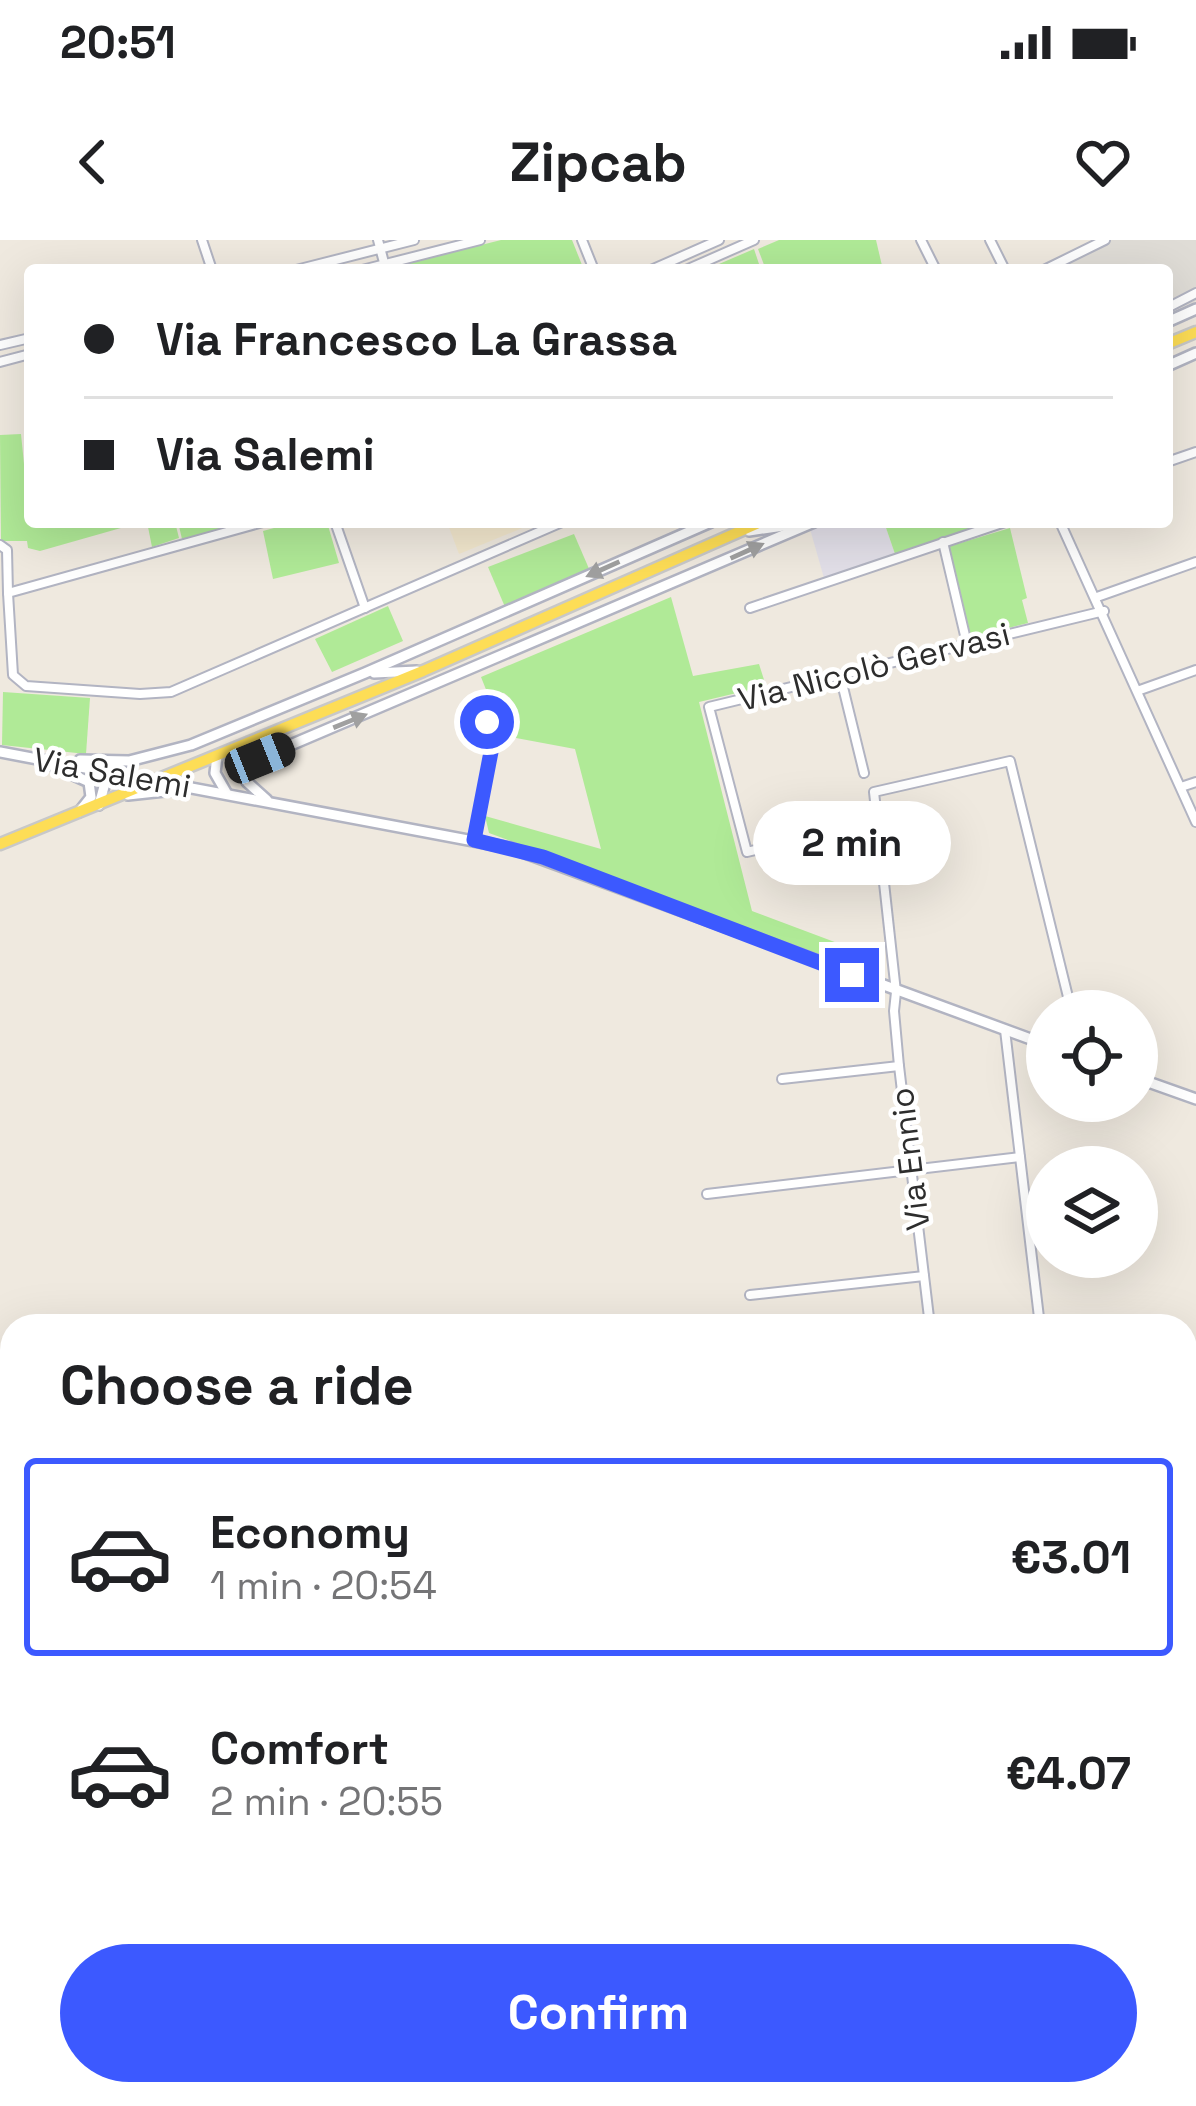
<!DOCTYPE html>
<meta charset="utf-8">
<style>
:root{--surface:#fff;--page:#f2f2f2;--text:#202124;--muted:#757577;--line:#e0e0e0;--accent:#3c59ff}
body{margin:0;font-family:"Space Grotesk",sans-serif;background:var(--page);color:var(--text);height:100vh;display:flex;flex-direction:column;font-size:45px;white-space:nowrap}
*{box-sizing:border-box;margin:0}
p{font-size:39px;color:var(--muted)}
.icon{flex:none;width:66px;height:66px;fill:none;stroke:currentColor;stroke-width:2;stroke-linecap:round;stroke-linejoin:round}
.map{position:relative;flex:1;overflow:hidden}
.side{position:absolute;left:0px;top:1074px;width:1197px;height:792px;display:flex;flex-direction:column;background:var(--surface);border-radius:36px 36px 0 0;box-shadow:0 12px 48px #0002}
.side>*{flex:none}
.hud{position:absolute;left:24px;top:24px;width:1149px;height:264px;border-radius:12px;box-shadow:0 12px 48px #0002;display:grid;align-content:center;height:264px;padding:0 60px;background:var(--surface)}
.fabs{position:absolute;left:1026px;top:750px;display:grid;gap:24px}
.fabs a{display:grid;place-items:center;width:132px;height:132px;border-radius:50%;background:var(--surface);box-shadow:0 12px 48px #0002;font-size:60px}
.end{position:absolute;width:54px;height:54px;margin:-27px;border:15px solid #3c59ff;background:#fff;box-shadow:0 0 0 6px #fff}
.from{border-radius:50%}
.bubble{position:absolute;height:84px;border-radius:42px;background:var(--surface);box-shadow:0 12px 48px #0002;font-size:39px;font-weight:600;line-height:84px;text-align:center}
.car{position:absolute;width:36px;height:72px;margin:-36px -18px;border-radius:15px;box-shadow:0 0 9px 3px #0007;background:linear-gradient(#222 24%,#8ab4d8 0 40%,#222 0 76%,#8ab4d8 0 86%,#222 0)}
.hud b{display:flex;align-items:center;gap:42px;height:114px;font-size:45px}
.hud b+b{border-top:3px solid var(--line)}
.hud i{width:30px;height:30px;background:var(--text)}
ul{padding:0;list-style:none}
li{display:flex;align-items:center;gap:36px;height:198px;margin:0 24px 18px;padding:0 36px;border:6px solid transparent;border-radius:12px}
li div{flex:1}
li b{display:block;font-size:45px}
li em{font-style:normal;font-weight:600}
li.on{border-color:var(--accent)}
li>.icon{width:108px;height:108px;stroke-width:1.5}
h2{padding:0 60px;font-size:54px;line-height:144px}
.action{display:flex;gap:24px;margin-top:auto;padding:24px 60px}
.action a{flex:1;height:138px;border-radius:72px;background:var(--accent);color:#fff;font-size:48px;font-weight:600;line-height:138px;text-align:center}
.status{display:flex;justify-content:space-between;align-items:center;height:84px;padding:0 60px;background:var(--surface);direction:ltr}
.status svg{height:33px;fill:currentColor}
header{display:flex;justify-content:space-between;align-items:center;height:156px;padding:0 60px;background:var(--surface);font-size:54px;font-weight:600}
.map>svg:first-child{display:block}
.industrial{fill:#e2dfe8}
.education{fill:#f2e7cd}
.green{fill:#b0ea97}
.plaza{fill:#dfdcd6}
.lines{fill:none;stroke-linecap:round;stroke-linejoin:round}
.minor-casing{stroke:#b2b4c2;stroke-width:12}
.tertiary-casing{stroke:#b2b4c2;stroke-width:14}
.secondary-casing{stroke:#b2b4c2;stroke-width:15}
.primary-casing{stroke:#c8c8c8;stroke-width:15}
.minor{stroke:#fff;stroke-width:8}
.tertiary{stroke:#fff;stroke-width:9}
.secondary{stroke:#fff;stroke-width:10}
.primary{stroke:#fddd56;stroke-width:10}
.rail{stroke:#a0a3b9;stroke-width:3}
.oneway{fill:#a0a0a0}
.route{stroke:#3c59ff;stroke-width:15}
.labels{text-anchor:middle;dominant-baseline:central;stroke-width:9;stroke-linejoin:round;paint-order:stroke}
.street-label{font-size:33px;fill:#2d2d2d;stroke:#fff}
</style>
<div class="status"><b>20:51</b><svg viewBox="0 0 49 12"><path d="M0 12V9h3v3zM5 12V6h3v6zM10 12V3h3v9zM15 12V0h3v12zM26 1h20v11H26zM47 4h2v5h-2z"/></svg></div>
<header><svg class="icon" aria-label="back" viewBox="0 0 24 24"><path d="M15 5l-7 7 7 7"/></svg>Zipcab<svg class="icon" aria-label="heart" viewBox="0 0 24 24"><path d="M12 20l-8-8c-3-5 5-10 8-4 3-6 11-1 8 4z"/></svg></header>
<div class="map">
<svg width="1196" height="1866" viewBox="0 0 1196 1866">
<rect width="100%" height="100%" fill="#efe9df"/>
<g class="industrial">
<path d="M827,282H884L895,314L824,338L810,289Z"/>
<path d="M0,1611L12,1623V1854H238L250,1866H0Z"/>
</g>
<path class="education" d="M447,282H537L459,314Z"/>
<g class="green">
<path d="M501,0H572L584,30L390,28Z"/>
<path d="M779,0H876L883,30H766L758,9Z"/>
<path d="M754,9L761,30H705Z"/>
<path d="M21,194L24,224L30,223V282H142L40,311L28,308L27,301H1L0,195Z"/>
<path d="M147,282H175L179,298L152,307Z"/>
<path d="M178,282H245L182,299Z"/>
<path d="M296,282H327L339,323L273,339L263,291Z"/>
<path d="M884,282H977L979,287L895,314Z"/>
<path d="M1010,288L1027,358L1022,360L1028,383L970,398L947,307Z"/>
<path d="M574,294L590,331L505,367L488,327Z"/>
<path d="M671,357L693,436L759,424L766,446L699,462L752,671L864,713L873,710L875,729L868,733L489,593L485,576L601,609L575,509L500,495C523,488 522,466 504,453L487,452L481,437Z"/>
<path d="M388,366L403,401L332,432L315,399Z"/>
<path d="M3,452L90,458L86,514L2,505Z"/>
</g>
<path class="plaza" d="M1105,0H1196V61L1167,74V30H1055L1053,26Z"/>
<g class="lines">
<defs>
<g id="minor">
<path d="M202,0L212,30"/>
<path d="M378,0L386,30"/>
<path d="M582,0L594,30"/>
<path d="M921,0L936,30"/>
<path d="M990,0L1005,30"/>
<path d="M296,30L414,0"/>
<path d="M362,30L480,0"/>
<path d="M651,30L719,0"/>
<path d="M686,30L754,0"/>
<path d="M1044,30L1105,0"/>
<path d="M1167,68L1196,53"/>
<path d="M0,105L30,98"/>
<path d="M0,122L30,114"/>
<path d="M1167,222L1196,212"/>
<path d="M263,282L8,353L13,435L26,446L140,454L171,452L562,282"/>
<path d="M335,282L365,368"/>
<path d="M1060,282L1196,582"/>
<path d="M943,302L967,404"/>
<path d="M0,305L7,310L8,353"/>
<path d="M1097,357L1196,322"/>
<path d="M750,368L1005,282"/>
<path d="M840,435L864,533"/>
<path d="M1140,450L1196,430"/>
<circle cx="497" cy="473" r="13"/>
<path d="M1181,547L1196,542"/>
<path d="M878,581L747,612L709,467L1104,371"/>
<path d="M474,600L496,486"/>
<path d="M1005,790L1040,1086"/>
<path d="M782,839L899,826"/>
<path d="M707,954L1020,917"/>
<path d="M750,1055L924,1036"/>
<path d="M930,1086L899,826L894,771L896,752L874,552L1010,521L1070,765L1069,771"/>
<path d="M0,1792L12,1805"/>
<path d="M58,1854L69,1866"/>
<path d="M671,1854L676,1866"/>
</g>
<g id="tertiary">
<path d="M1167,82L1196,69"/>
<path d="M1167,126L1196,113"/>
<path d="M749,291L804,283"/>
<path d="M374,433L417,431"/>
<path d="M0,512L511,608L1047,805"/>
<path d="M217,516L215,533L227,554"/>
<path d="M80,520L129,521L191,505L365,433L711,282"/>
<path d="M49,524L89,542L91,557L79,572"/>
<path d="M97,528L105,543L99,565"/>
<path d="M128,555L183,549"/>
<path d="M267,560L247,542L250,524L260,518L814,282"/>
<path d="M1137,838L1196,859"/>
</g>
<path id="secondary" d="M1185,1566L1196,1570"/>
<g id="primary">
<path d="M1167,104L1196,92"/>
<path d="M0,604L423,431L761,282"/>
<path d="M0,1265L12,1273"/>
<path d="M723,1854L735,1866"/>
</g>
</defs>
<use href="#minor" class="minor-casing"/>
<use href="#tertiary" class="tertiary-casing"/>
<use href="#secondary" class="secondary-casing"/>
<use href="#primary" class="primary-casing"/>
<use href="#minor" class="minor"/>
<use href="#tertiary" class="tertiary"/>
<use href="#secondary" class="secondary"/>
<use href="#primary" class="primary"/>
<g class="rail">
<path d="M0,1594L12,1607"/>
<path d="M252,1854L263,1866"/>
</g>
</g>
<defs><path id="oneway-solid" d="M-6-.8H1V-3.2L6.5 0L1 3.2V.8H-6Z" transform="scale(3)"/></defs>
<g class="oneway">
<use href="#oneway-solid" transform="translate(747 311) rotate(-24)"/>
<use href="#oneway-solid" transform="translate(603 329) rotate(156)"/>
<use href="#oneway-solid" transform="translate(350 481) rotate(-22)"/>
</g>
<g class="lines">
<path class="route" d="M487,482L496,486L474,600L543,617L852,735"/>
</g>
<g class="labels">
<g class="street-label">
<text transform="translate(874 427) rotate(-14)">Via Nicolò Gervasi</text>
<text transform="translate(112 533) rotate(10)">Via Salemi</text>
<text transform="translate(910 919) rotate(-97)">Via Ennio</text>
</g>
</g>
</svg>
<div class="fabs">
<a><svg class="icon" aria-label="locate" viewBox="0 0 24 24"><circle cx="12" cy="12" r="6"/><path d="M12 2v4M12 18v4M2 12h4M18 12h4"/></svg></a>
<a><svg class="icon" aria-label="layers" viewBox="0 0 24 24"><path d="M12 4l9 5-9 5-9-5zM3 14l9 5 9-5"/></svg></a>
</div>
<i class="end from" style="left:487px;top:482px"></i>
<i class="end" style="left:852px;top:735px"></i>
<div class="bubble" style="left:753px;top:561px;width:198px">2 min</div>
<i class="car" style="left:260px;top:518px;rotate:68deg"></i>
<div class="hud">
<b><i class="from"></i>Via Francesco La Grassa</b>
<b><i></i>Via Salemi</b>
</div>
<section class="side">
<h2>Choose a ride</h2>
<ul>
<li class="on"><svg class="icon" aria-label="car" viewBox="0 0 24 24"><path d="M5 17H2v-5l4-1 3-4h7l3 4 3 1v5h-3M9 17h6M6 11h13"/><circle cx="7" cy="17" r="2"/><circle cx="17" cy="17" r="2"/></svg><div><b>Economy</b><p>1 min · 20:54</p></div><em>€3.01</em></li>
<li><svg class="icon" aria-label="car" viewBox="0 0 24 24"><path d="M5 17H2v-5l4-1 3-4h7l3 4 3 1v5h-3M9 17h6M6 11h13"/><circle cx="7" cy="17" r="2"/><circle cx="17" cy="17" r="2"/></svg><div><b>Comfort</b><p>2 min · 20:55</p></div><em>€4.07</em></li>
</ul>
<div class="action"><a>Confirm</a></div>
</section>
</div>
